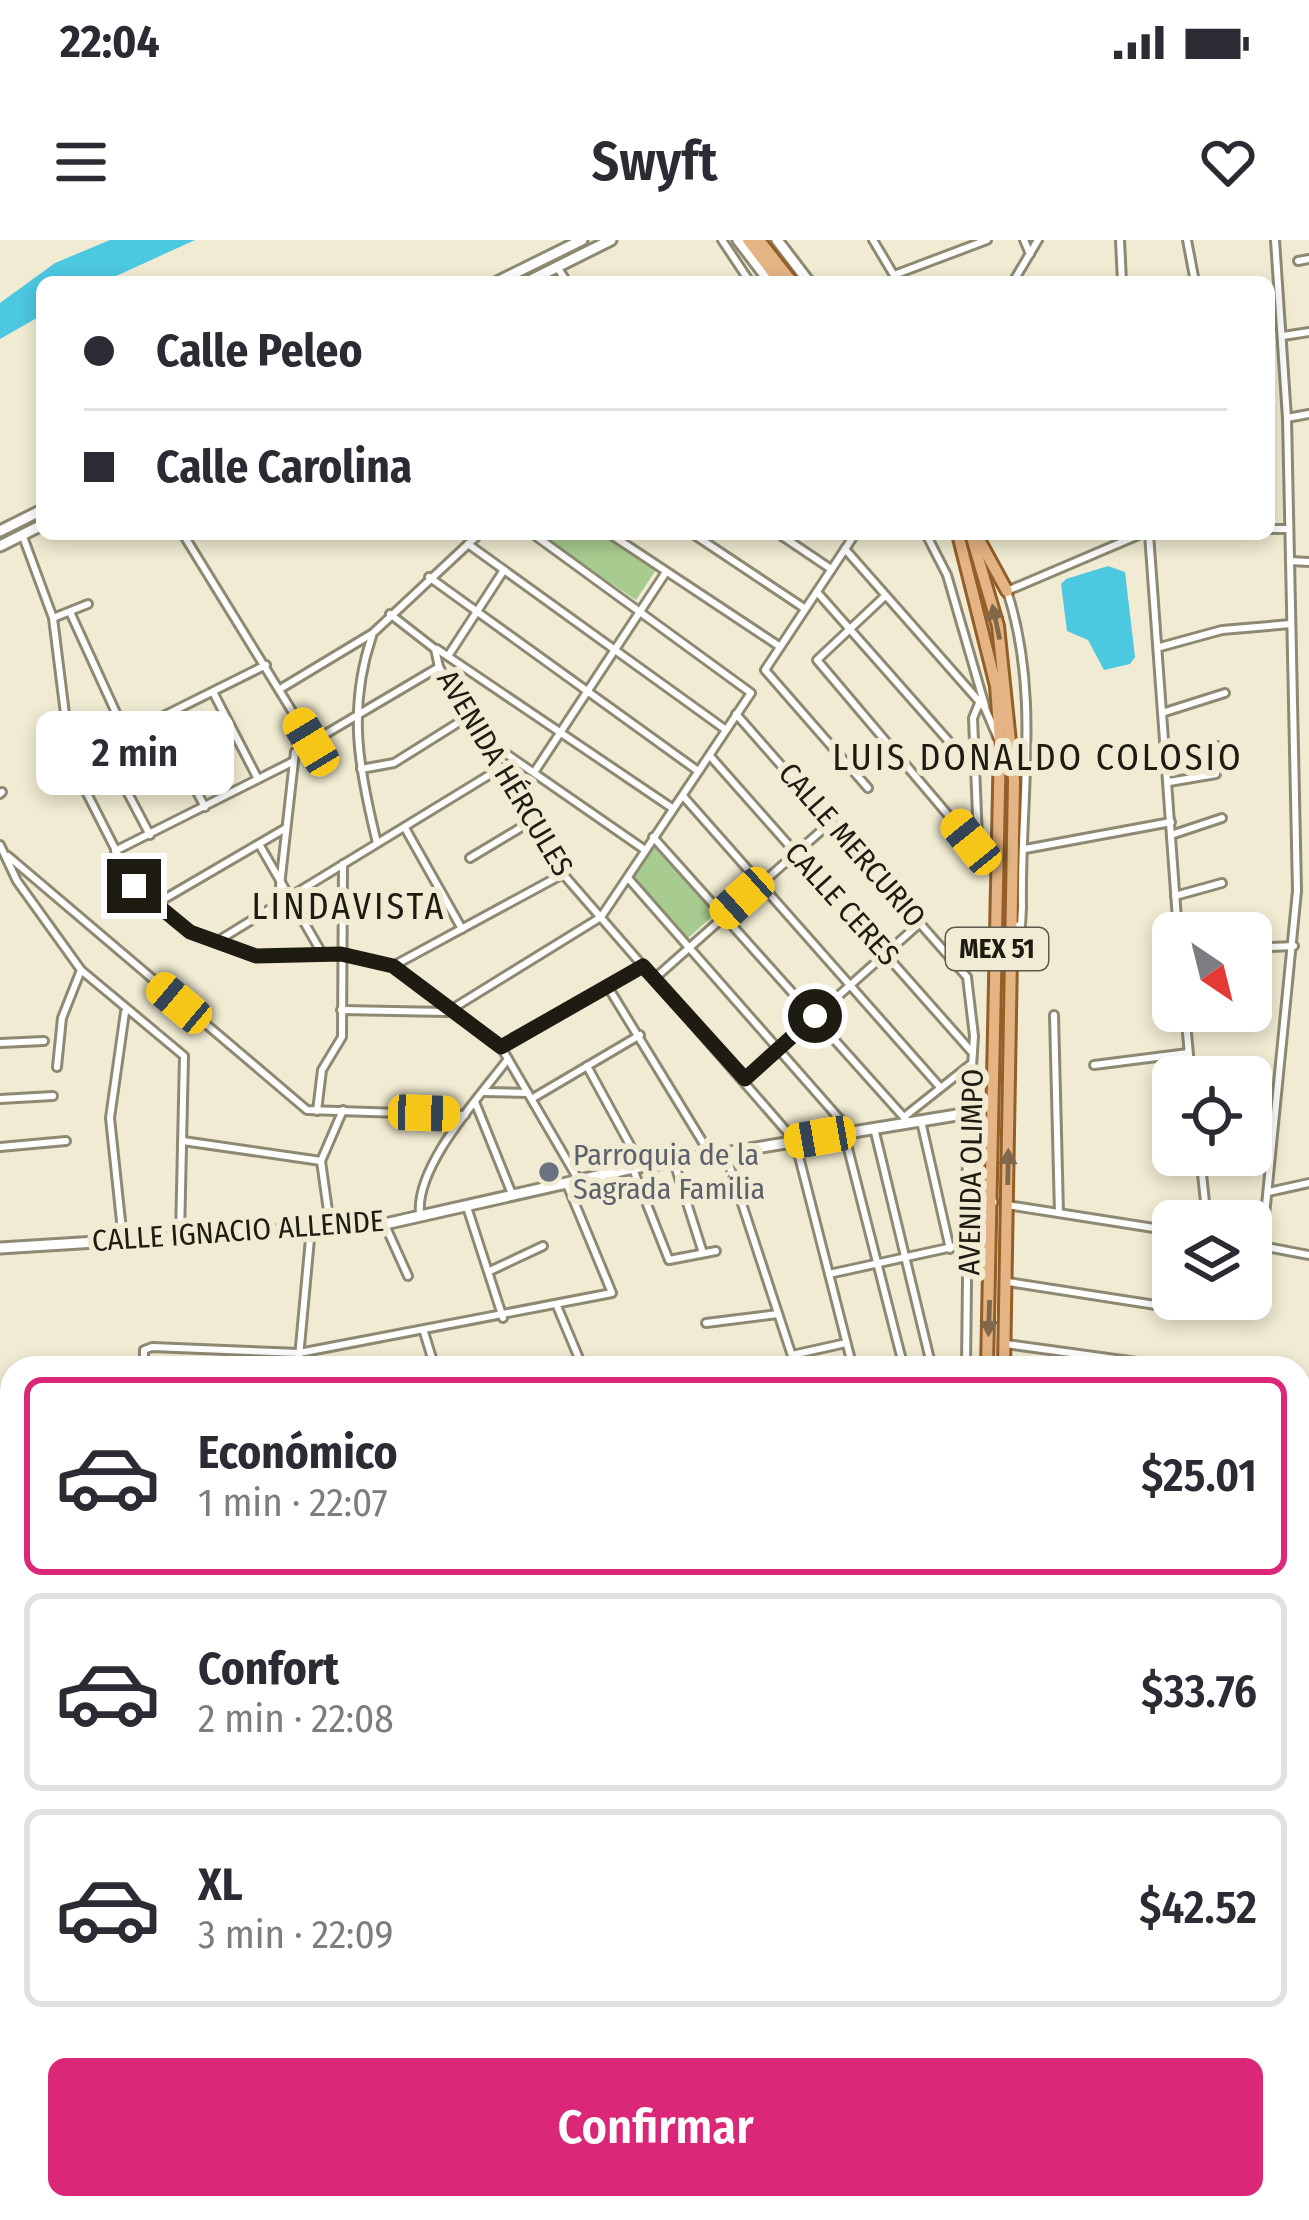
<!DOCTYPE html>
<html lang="es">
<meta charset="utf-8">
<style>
:root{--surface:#fff;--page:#f7f7f7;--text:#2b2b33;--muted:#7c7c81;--line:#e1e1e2;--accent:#db2777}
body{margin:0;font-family:"Fira Sans Condensed",sans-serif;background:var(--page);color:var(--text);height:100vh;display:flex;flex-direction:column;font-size:45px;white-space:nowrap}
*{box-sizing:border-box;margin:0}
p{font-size:39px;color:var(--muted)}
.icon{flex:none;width:66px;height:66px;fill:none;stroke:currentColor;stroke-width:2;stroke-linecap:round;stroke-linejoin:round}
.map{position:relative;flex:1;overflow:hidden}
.side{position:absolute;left:0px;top:1116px;width:1311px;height:864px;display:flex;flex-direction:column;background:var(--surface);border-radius:36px 36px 0 0;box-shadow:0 6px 18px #0003}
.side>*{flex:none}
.guide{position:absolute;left:36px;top:36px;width:1239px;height:264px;border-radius:18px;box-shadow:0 6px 18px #0003;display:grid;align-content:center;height:264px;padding:0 48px;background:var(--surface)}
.needle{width:78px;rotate:145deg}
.buttons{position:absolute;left:1152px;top:672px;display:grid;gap:24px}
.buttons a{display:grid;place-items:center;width:120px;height:120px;border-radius:18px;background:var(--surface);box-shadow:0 6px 18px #0003;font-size:60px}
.end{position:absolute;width:54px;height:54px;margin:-27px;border:15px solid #1d1b12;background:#fff;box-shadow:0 0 0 6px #fff}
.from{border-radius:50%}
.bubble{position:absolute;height:84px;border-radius:18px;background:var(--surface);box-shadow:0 6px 18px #0003;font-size:39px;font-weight:600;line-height:84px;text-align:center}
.car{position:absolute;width:36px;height:72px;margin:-36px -18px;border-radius:15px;box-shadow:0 0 9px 3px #0007;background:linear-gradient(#f5c518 24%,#345 0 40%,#f5c518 0 76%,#345 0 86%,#f5c518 0)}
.guide b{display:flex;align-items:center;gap:42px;height:114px;font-size:45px}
.guide b+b{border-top:3px solid var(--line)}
.guide i{width:30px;height:30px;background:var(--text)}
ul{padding:21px 0 0;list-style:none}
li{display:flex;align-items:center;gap:36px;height:198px;margin:0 24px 18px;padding:0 24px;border:6px solid var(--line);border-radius:18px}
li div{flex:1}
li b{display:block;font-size:45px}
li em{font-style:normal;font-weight:600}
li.selected{border-color:var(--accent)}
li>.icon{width:108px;height:108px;stroke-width:1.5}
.cta{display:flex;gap:24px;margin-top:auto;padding:24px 48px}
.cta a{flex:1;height:138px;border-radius:18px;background:var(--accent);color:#fff;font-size:48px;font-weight:600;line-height:138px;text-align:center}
.status{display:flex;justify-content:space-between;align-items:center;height:84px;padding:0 60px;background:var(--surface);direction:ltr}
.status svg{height:33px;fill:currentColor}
header{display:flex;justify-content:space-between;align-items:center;height:156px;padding:0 48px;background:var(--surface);font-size:54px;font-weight:600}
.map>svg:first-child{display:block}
.green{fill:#a8cc8f}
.water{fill:#4cc8e0}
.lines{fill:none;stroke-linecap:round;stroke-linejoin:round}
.minor-casing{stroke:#8d8972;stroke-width:12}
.tertiary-casing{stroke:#8d8972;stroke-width:15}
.secondary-casing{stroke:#8d8972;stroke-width:15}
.primary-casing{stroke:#945e27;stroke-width:16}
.minor{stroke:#fff;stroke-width:6}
.tertiary{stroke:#fff;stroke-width:9}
.secondary{stroke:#fff;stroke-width:9}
.primary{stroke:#e5b484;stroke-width:10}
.oneway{fill:#81684b}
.route{stroke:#1d1b12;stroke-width:15}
.worship-dot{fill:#6b7280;stroke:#f0ebd2;stroke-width:4.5}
.labels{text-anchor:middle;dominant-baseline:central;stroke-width:12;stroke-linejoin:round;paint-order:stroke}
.shield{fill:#f0ebd2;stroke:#5c594c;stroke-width:3}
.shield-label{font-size:27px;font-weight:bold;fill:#1d1b12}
.street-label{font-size:30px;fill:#1d1b12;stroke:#f0ebd2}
.worship-label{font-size:30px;fill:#5b616d;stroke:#f0ebd2;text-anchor:start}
.quarter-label{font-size:36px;letter-spacing:3px;fill:#1d1b12;stroke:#f0ebd2}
</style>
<div class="status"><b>22:04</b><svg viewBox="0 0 49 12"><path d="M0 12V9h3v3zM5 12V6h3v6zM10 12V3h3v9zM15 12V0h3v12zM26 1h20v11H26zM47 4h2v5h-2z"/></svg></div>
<header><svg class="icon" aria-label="menu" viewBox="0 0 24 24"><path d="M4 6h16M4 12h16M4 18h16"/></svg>Swyft<svg class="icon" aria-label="heart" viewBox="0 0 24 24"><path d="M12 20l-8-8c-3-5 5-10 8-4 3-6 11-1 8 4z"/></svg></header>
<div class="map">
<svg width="1309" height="1980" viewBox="0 0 1309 1980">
<rect width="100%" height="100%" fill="#f0ebd2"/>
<g class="green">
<path d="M537,294H602L656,330L636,360Z"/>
<path d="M654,602L716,673L688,698L633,636Z"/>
</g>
<g class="water">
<path d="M110,0H195L103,42H42V75L0,99V63L55,23Z"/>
<path d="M1108,326L1125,332L1135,417L1130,424L1104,430L1088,400L1067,391L1061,344L1066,339Z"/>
</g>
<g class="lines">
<defs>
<g id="minor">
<path d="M722,0L750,42"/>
<path d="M873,0L898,42"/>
<path d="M1024,0L1030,14"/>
<path d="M1120,0L1122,42"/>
<path d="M1187,0L1195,42"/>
<path d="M1298,21L1309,19"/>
<path d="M557,27L567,42"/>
<path d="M894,35L987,0"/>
<path d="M1013,42L1038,0"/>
<path d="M1283,96L1309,92"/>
<path d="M1287,178L1309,174"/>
<path d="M1269,289H1289"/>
<path d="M22,294L53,378L71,522L134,646L190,691L257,716L341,714L393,726L501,807L578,939"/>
<path d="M183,294L311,502"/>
<path d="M610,294L779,406"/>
<path d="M693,294L804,368"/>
<path d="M779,294L831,329"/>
<path d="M855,294L765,430L868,548"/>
<path d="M926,294L947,335L985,466"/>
<path d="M1149,294L1178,693"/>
<path d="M468,304L726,490"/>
<path d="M845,309L985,468L999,501"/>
<path d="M1290,321L1309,322"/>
<path d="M429,337L698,531"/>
<path d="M817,352L975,531"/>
<path d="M885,356L817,420L971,602L978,599L973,478L980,461"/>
<path d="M70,372L117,475"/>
<path d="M390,374L435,409L439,427L563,634L795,901L853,1128"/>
<path d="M53,378L88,364"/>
<path d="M372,396C347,469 359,530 377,603"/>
<path d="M1160,407L1222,390L1291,384"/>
<path d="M437,409L672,568"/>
<path d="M450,413L504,330"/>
<path d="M280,449L373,393L479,294"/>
<path d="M213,452L258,539"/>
<path d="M1165,472L1225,453"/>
<path d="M736,474L967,737L974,796L969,873"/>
<path d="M157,478L205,567"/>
<path d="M485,499L645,610"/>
<path d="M103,506L150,595"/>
<path d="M710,516L971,811"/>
<path d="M71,522L266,425"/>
<path d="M361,529L394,523L469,476"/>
<path d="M535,531L666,332"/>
<path d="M1169,542L1216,534L1217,506"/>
<path d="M0,554L2,552"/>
<path d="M683,556L939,846"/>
<path d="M405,588L462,689"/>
<path d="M1171,595L1222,578"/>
<path d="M653,597L909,883"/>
<path d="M259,604L323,715"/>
<path d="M0,605L17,641L81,730L184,816L180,996"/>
<path d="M1025,609L1171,582"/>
<path d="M115,611L292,522"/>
<path d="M8,616L307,870L465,875"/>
<path d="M470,618L530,582"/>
<path d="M628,638L851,892"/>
<path d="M280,646L295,512L439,427"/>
<path d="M1175,656L1222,643"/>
<path d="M154,665L286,588"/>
<path d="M1010,685L1021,686L1022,667C1020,560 1041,455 1007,351L1141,294"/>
<path d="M216,702L499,529"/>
<path d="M1251,708L1294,706"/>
<path d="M393,726L563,634"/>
<path d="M655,738L831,582"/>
<path d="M608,747L710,914"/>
<path d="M341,770L447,772L601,677L751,453L533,294"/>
<path d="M1185,771L1191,837"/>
<path d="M1054,775L1059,973"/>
<path d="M0,803L44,801"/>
<path d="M501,807L643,726"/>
<path d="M1094,825L1188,813"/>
<path d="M587,826L642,927"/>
<path d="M57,827L62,778L81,730"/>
<path d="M745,839L920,683"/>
<path d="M483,852L528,853"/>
<path d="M533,858L640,795"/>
<path d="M0,859L53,856"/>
<path d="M475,862L512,954"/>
<path d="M317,871L322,830L342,797L343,624"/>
<path d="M904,877L971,824"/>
<path d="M921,881L950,1009"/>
<path d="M874,888L932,1128"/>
<path d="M844,893L904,1128"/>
<path d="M183,901L321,921"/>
<path d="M0,907L66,901"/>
<path d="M725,912L796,1128"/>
<path d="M1200,915L1207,981"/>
<path d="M674,922L702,1010"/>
<path d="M633,929L669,1020L716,1011"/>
<path d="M1268,952L1309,943"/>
<path d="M1007,965L1173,991"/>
<path d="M467,967L503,1078"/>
<path d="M420,974C415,926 480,856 508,819"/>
<path d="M330,985L321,921L343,870"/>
<path d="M385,985L408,1036"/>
<path d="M123,1000L110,878L125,772"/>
<path d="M1251,1004L1309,1015"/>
<path d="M1262,1006L1297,651L1287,178L1275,0"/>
<path d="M492,1030L543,1006"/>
<path d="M829,1034L989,999"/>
<path d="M1008,1042L1207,1073V1059"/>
<path d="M557,1066L583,1128"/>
<path d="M706,1083L778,1074"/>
<path d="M424,1092L435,1128"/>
<path d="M1006,1104L1181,1128"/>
<path d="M792,1115L846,1103"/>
<path d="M144,1128V1110L152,1107L299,1113L612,1053L566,942"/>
<path d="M298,1128L311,988"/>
<path d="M966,1128L968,953"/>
<path d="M1299,1152L1309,1154"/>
<path d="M0,1169L12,1166"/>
<path d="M0,1227L12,1226"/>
<path d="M0,1276L12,1283"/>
<path d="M1299,1302H1309"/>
<path d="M0,1361L12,1366"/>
<path d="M0,1414L12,1418"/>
<path d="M1299,1434L1309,1427"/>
<path d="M0,1484L12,1489"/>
<path d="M1299,1509L1309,1506"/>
<path d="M0,1519L12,1524"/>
<path d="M0,1590L12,1560"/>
<path d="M0,1705L12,1687"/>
<path d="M1299,1717L1309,1716"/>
<path d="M1299,1801L1309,1800"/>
<path d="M1299,1866H1309"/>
<path d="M1303,1919L1304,1980"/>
<path d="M729,1968V1980"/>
<path d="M820,1968L839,1980"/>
<path d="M1141,1968L1143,1980"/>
<path d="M1200,1968L1203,1980"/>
<path d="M1206,1968L1233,1980"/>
<path d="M1241,1968L1273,1980"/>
<path d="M960,1980L974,1968"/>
</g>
<g id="tertiary">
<path d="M0,1008L385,984L633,928L969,873L968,953L992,962"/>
<path d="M0,1648L12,1653"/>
<path d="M649,1968L666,1980"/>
</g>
<g id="secondary">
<path d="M738,0L770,42"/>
<path d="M777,0L809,42"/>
<path d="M497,42L582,0"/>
<path d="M527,42L611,0"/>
<path d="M0,291L42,270"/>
<path d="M0,306L42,285"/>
</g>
<g id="primary">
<path d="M748,0L780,42"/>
<path d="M759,0L792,42"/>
<path d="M958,294L996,446L1000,502L987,1128"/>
<path d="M971,294L998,386L1014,540L1004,1128"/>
<path d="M977,296L1007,351"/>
<path d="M974,1980V1968"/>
<path d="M997,1980V1968"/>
</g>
</defs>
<use href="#minor" class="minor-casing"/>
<use href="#tertiary" class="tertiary-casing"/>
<use href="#secondary" class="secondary-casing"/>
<use href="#primary" class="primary-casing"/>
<use href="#minor" class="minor"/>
<use href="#tertiary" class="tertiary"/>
<use href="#secondary" class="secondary"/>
<use href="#primary" class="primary"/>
</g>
<defs><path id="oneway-solid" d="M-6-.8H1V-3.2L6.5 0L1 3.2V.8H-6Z" transform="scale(3)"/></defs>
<g class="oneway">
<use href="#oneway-solid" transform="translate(996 382) rotate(-102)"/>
<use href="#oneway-solid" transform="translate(1008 927) rotate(-89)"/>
<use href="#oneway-solid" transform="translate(989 1078) rotate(92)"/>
</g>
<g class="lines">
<path class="route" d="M134,646L190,692L256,716L341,714L393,726L501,807L643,726L745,839L815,776"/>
</g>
<circle class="worship-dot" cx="549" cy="932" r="12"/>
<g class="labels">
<rect class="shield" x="946" y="688" width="102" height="42" rx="9"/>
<g class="shield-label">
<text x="997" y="709">MEX 51</text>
</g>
<g class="street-label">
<text transform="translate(505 533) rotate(59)">AVENIDA HÉRCULES</text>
<text transform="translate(852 605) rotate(49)">CALLE MERCURIO</text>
<text transform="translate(842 664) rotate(48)">CALLE CERES</text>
<text transform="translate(971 932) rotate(-89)">AVENIDA OLIMPO</text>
<text transform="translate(238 991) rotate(-4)">CALLE IGNACIO ALLENDE</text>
</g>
<g class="worship-label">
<text x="573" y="915">Parroquia de la<tspan x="573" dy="34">Sagrada Familia</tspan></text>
</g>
<g class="quarter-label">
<text x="1038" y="518">LUIS DONALDO COLOSIO</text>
<text x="349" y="667">LINDAVISTA</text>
</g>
</g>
</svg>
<div class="buttons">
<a><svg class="needle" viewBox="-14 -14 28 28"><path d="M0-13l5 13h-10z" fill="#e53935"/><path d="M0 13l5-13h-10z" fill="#7c7c81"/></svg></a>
<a><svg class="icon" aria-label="locate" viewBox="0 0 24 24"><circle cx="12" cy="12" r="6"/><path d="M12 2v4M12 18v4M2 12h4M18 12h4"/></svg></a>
<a><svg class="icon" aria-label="layers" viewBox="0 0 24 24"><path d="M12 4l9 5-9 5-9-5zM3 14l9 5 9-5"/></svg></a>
</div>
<i class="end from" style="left:815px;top:776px"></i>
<i class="end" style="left:134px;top:646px"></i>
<div class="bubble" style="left:36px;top:471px;width:198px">2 min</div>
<i class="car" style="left:311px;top:502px;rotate:329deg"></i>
<i class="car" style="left:971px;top:602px;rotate:321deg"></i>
<i class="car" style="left:742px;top:658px;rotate:228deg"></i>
<i class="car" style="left:179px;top:763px;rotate:310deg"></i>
<i class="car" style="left:424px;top:873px;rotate:92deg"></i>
<i class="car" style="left:820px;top:897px;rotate:260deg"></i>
<div class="guide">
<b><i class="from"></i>Calle Peleo</b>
<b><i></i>Calle Carolina</b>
</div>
<section class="side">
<ul>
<li class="selected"><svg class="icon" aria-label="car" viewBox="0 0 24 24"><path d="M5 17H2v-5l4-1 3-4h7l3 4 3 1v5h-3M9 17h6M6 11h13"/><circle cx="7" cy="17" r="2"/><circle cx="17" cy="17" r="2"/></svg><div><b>Económico</b><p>1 min · 22:07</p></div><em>$25.01</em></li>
<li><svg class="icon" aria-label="car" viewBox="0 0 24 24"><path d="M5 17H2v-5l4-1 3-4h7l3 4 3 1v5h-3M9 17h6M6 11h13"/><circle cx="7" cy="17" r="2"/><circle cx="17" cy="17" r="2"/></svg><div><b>Confort</b><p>2 min · 22:08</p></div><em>$33.76</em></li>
<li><svg class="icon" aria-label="car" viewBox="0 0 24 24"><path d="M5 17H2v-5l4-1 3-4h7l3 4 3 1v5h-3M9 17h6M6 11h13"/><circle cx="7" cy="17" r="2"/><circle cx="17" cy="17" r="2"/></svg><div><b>XL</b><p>3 min · 22:09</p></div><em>$42.52</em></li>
</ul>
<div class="cta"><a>Confirmar</a></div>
</section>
</div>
